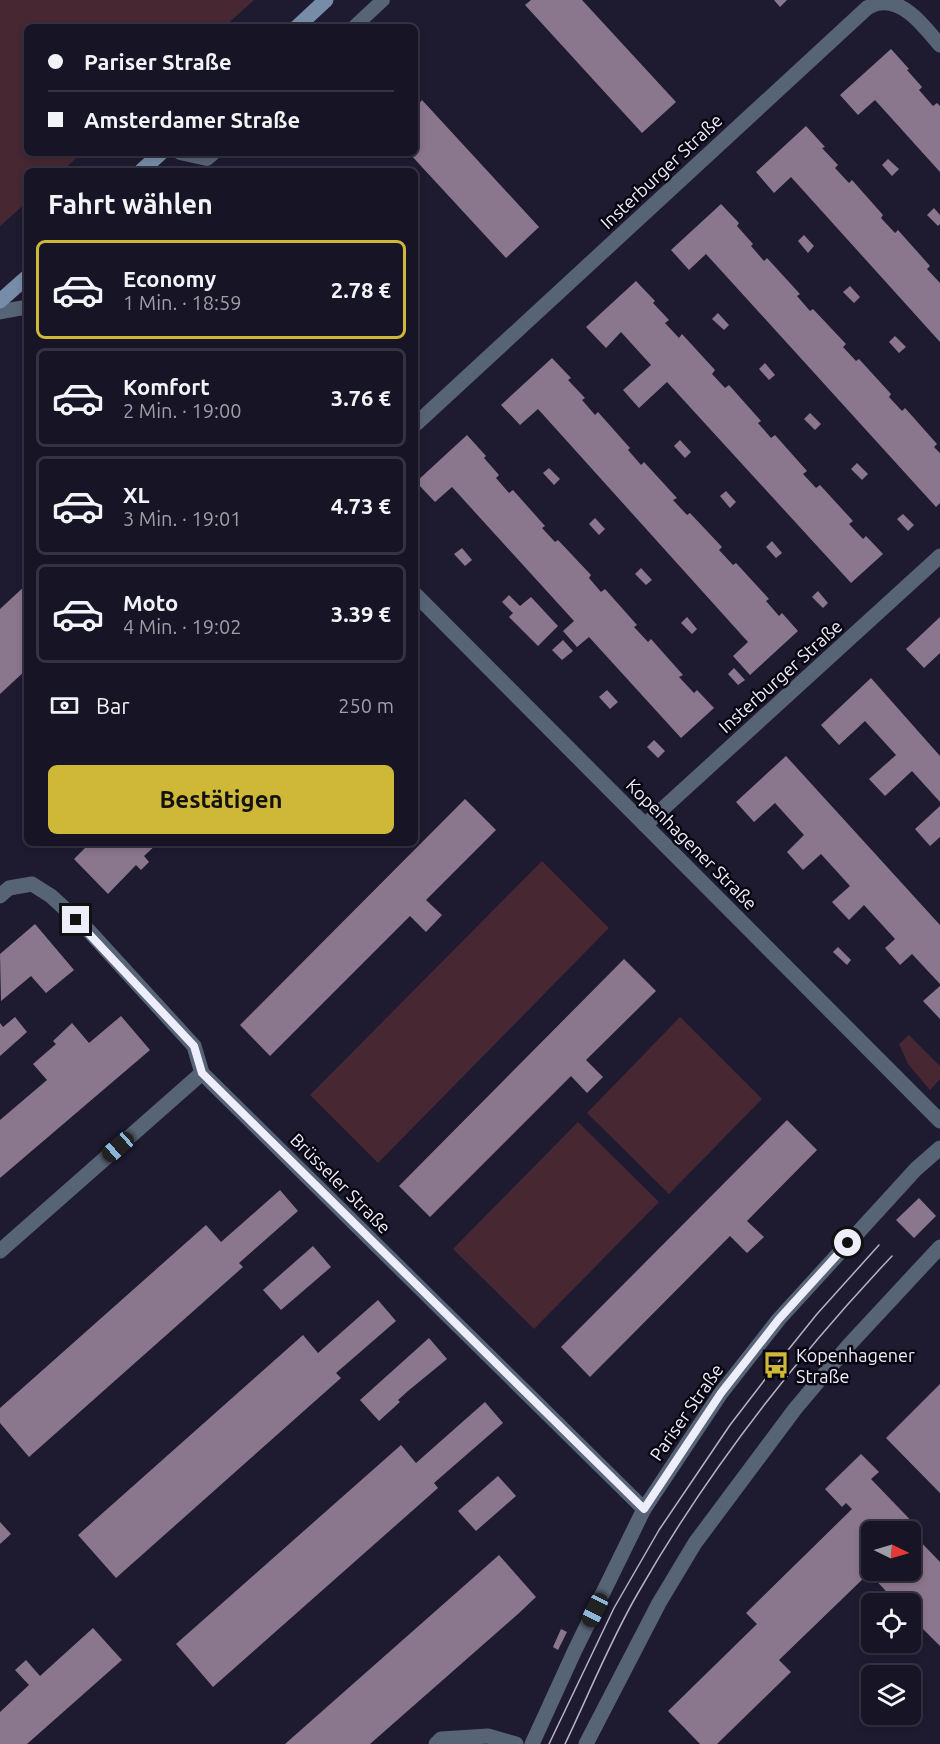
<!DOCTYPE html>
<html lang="de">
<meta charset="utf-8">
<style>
:root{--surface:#161425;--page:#1f1d2d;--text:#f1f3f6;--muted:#9e9ea7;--line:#353342;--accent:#cfb837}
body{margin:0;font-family:Ubuntu,sans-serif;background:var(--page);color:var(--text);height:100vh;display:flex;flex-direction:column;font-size:22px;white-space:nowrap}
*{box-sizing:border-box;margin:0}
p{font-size:20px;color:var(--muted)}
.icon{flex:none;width:33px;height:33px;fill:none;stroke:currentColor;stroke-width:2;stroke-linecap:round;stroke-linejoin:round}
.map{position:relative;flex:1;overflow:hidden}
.panel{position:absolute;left:24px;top:168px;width:394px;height:678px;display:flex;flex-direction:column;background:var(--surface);border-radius:9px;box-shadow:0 3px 9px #0003,0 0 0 2px var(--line)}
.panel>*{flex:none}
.hud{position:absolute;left:24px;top:24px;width:394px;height:132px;border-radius:9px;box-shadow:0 3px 9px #0003,0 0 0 2px var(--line);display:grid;align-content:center;height:132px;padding:0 24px;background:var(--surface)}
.needle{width:39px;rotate:95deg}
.fabs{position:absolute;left:861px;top:1521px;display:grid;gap:12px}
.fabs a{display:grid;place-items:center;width:60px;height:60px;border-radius:9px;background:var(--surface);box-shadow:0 3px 9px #0003,0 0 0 2px var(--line);font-size:30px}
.end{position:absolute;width:27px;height:27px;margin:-14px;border:8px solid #eeedfc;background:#111;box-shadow:0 0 0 3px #111}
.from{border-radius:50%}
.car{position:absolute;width:18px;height:36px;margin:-18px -9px;border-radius:8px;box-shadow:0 0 4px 2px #0007;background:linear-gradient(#222 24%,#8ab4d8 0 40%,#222 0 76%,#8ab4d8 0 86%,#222 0)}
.hud b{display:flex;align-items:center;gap:21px;height:57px;font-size:22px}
.hud b+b{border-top:2px solid var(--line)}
.hud i{width:15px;height:15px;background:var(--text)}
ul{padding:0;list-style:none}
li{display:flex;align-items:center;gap:18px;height:99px;margin:0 12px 9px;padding:0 12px;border:3px solid var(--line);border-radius:9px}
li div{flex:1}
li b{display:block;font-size:22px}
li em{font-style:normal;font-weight:700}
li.on{border-color:var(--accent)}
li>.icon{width:54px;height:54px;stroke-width:1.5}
h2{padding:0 24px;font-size:27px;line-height:72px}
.pay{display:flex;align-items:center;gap:15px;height:66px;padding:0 24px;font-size:22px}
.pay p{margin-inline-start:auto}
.primary-button{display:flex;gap:12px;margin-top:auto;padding:12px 24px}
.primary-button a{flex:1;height:69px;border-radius:9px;background:var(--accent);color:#111;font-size:24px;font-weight:700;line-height:69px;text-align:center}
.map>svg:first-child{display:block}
.green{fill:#462732}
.building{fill:#8b778d;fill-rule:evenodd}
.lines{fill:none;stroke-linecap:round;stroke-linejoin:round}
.service{stroke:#576476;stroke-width:14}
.minor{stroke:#576476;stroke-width:15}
.secondary{stroke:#778ca8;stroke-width:15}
.tram{stroke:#b4b3c4;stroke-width:1.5}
.route{stroke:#eeedfc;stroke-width:8}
.labels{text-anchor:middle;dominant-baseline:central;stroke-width:5;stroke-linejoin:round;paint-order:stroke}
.street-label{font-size:18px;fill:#eeedfc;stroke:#080711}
.poi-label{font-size:18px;fill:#eeedfc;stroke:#080711;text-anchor:start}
</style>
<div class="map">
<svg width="940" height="1744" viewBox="0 0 940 1744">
<rect width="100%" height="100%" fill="#1e1b31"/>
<g class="green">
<path d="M0,0H254L224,27H27V153H82L62,171H27V202L0,226Z"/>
<path d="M542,861L609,928L378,1163L310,1095Z"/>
<path d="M680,1017L762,1099L669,1194L587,1113Z"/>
<path d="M909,1035L940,1066V1079L930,1090L908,1064L899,1044Z"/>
<path d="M578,1122L659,1202L534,1329L453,1249Z"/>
</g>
<g class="building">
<path d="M531,0H582L676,102L642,133L525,5Z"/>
<path d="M774,0H787L780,7Z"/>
<path d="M891,49L909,69L907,70L922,87L919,90L933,106L937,103L940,106V172L875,100L858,115L840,95Z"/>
<path d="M422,100L539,227L506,258L409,153H416V107Z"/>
<path d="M806,126L825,147L822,148L838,165L835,168L849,183L852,180L883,215L881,218L895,233L898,230L930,266L927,269L940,283V342L791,177L774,193L756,172Z"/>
<path d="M888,159L899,169L892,176L882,165Z"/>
<path d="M721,204L739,223L737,226L753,244L751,246L764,261L767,258L800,294L797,296L810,311L813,309L846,344L843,347L856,361L859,359L891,394L889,397L902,411L905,408L937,444L934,447L940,453V503L936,507L706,254L689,270L671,250Z"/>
<path d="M934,208L940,215V224L938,226L927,215Z"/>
<path d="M804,235L814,246L808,253L798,241Z"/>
<path d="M636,281L655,301L653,303L669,320L665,323L679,338L682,334L715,370L712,374L725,388L729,385L761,421L758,423L771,438L775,435L807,471L803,474L816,488L820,485L853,521L849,524L863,539L866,536L883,554L851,583L667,382L639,408L623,390L651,365L621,332L606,348L586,327Z"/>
<path d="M850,286L860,297L854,303L843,292Z"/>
<path d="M718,313L729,325L724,330L712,319Z"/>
<path d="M895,336L906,347L899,353L889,342Z"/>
<path d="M552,358L571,378L568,380L585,398L582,400L595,415L598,412L630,448L628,450L641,465L644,462L677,498L673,500L687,515L690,513L722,547L719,550L733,565L736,563L769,599L766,601L779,616L782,613L798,631L750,675L733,656L748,642L538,409L520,425L501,405Z"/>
<path d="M765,363L775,375L769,380L759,369Z"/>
<path d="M810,413L821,424L815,430L804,419Z"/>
<path d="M467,435L486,456L484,458L499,475L496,478L509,493L513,490L545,526L542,528L555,542L558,540L591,575L589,578L601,592L605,589L637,625L634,627L648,642L651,639L683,675L679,677L694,693L697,690L714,708L681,738L589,637L577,647L563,631L574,621L452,487L435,502L416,482Z"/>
<path d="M680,440L691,452L685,458L674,446Z"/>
<path d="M857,463L868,474L862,480L851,469Z"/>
<path d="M549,468L560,479L554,485L543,473Z"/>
<path d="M726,491L736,502L730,508L720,496Z"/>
<path d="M903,514L914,525L908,531L897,519Z"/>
<path d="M595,518L605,529L599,535L589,524Z"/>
<path d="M772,541L782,553L776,558L766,547Z"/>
<path d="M462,548L472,560L465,566L454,554Z"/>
<path d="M641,568L652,580L646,585L635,574Z"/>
<path d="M27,584V669L0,694V609Z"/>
<path d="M818,591L828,603L823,608L812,597Z"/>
<path d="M509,595L520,606L531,597L558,626L538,646L509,617L513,613L502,602Z"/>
<path d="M687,617L697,629L692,634L681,623Z"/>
<path d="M940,617V653L924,668L906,649Z"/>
<path d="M563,640L573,651L562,660L552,650Z"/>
<path d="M734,668L745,680L738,685L728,674Z"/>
<path d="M871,678L940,756V802L912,771L885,796L869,779L896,755L865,721L839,745L821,725Z"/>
<path d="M607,690L618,702L610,709L599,697Z"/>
<path d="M654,740L665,751L658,758L647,747Z"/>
<path d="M786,756L940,925V984L912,954L900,965L885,948L895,939L864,905L849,920L832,902L850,886L821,854L803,870L787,852L804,835L775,803L754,822L736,802Z"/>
<path d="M465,799L496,830L426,900L442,915L426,932L410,916L270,1056L240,1025Z"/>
<path d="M940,806V837L930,846L915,829Z"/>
<path d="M90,843H158L144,856L149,862L141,870L136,865L108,894L74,859Z"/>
<path d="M35,924L74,970L46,993L31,976L1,1001L0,954Z"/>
<path d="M838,947L851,960L847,965L833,952Z"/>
<path d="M624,959L656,991L586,1060L603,1077L587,1093L571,1076L430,1217L399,1186Z"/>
<path d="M940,986V1019L923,1001Z"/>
<path d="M121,1016L150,1050L0,1178V1120L47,1080L33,1064L56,1044L53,1041L72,1023L89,1043Z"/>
<path d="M15,1017L27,1032L0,1056V1023L3,1027Z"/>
<path d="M787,1120L817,1150L747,1221L764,1237L747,1253L730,1236L590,1377L561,1347Z"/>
<path d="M280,1190L298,1211L239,1263L243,1267L29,1457L0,1423V1408L206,1225L221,1242Z"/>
<path d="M919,1198L936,1216L914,1238L896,1220Z"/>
<path d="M313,1246L331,1267L281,1310L263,1290Z"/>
<path d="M378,1300L396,1321L336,1373L341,1378L116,1578L78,1535L303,1335L318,1353Z"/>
<path d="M429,1338L447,1359L408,1391L398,1400L400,1402L379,1421L360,1400Z"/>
<path d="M940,1384V1493L886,1438Z"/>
<path d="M485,1402L503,1423L434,1483L438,1488L213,1687L176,1644L401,1445L416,1463Z"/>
<path d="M861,1454L879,1472L871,1479L923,1533L917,1538L940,1562V1646L910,1616V1604H898L869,1573L779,1660L791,1672L717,1744H700L668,1711L757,1624L746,1613L852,1509L846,1503L842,1507L825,1489ZM872,1532H910V1570H872Z"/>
<path d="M498,1476L516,1496L476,1531L458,1511Z"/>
<path d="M0,1522L11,1534L0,1544Z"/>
<path d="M499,1555L536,1597L518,1614L370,1744H285Z"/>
<path d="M93,1628L122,1660L27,1744H0V1712L29,1685L15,1670L26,1660L40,1676Z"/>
<path d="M561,1629L567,1632L558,1650L553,1647Z"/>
</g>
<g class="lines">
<g class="service">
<path d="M354,27L383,0"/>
<path d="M180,153L207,159L214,153"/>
</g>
<g class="minor">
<path d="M0,312L27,307"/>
<path d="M416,424L867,8C871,6 876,3 880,3C906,0 925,28 940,45"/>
<path d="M416,595L940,1121"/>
<path d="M645,825L940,556"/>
<path d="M0,896L9,888L32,884L51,896L89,931L194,1046L202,1073L644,1509"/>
<path d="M0,1251L202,1073"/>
<path d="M436,1744L441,1739L488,1736L516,1744"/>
<path d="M532,1744L575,1650L644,1509L721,1393L779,1319L916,1169L940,1148"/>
<path d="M586,1744L659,1603L695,1543L795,1409L848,1346L940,1247"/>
</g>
<g class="secondary">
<path d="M297,27L326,0"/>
<path d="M141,171L161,153"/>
<path d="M0,301L27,277"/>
</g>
<g class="tram">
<path d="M549,1744L614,1608L659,1530L730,1425L776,1365L817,1314L879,1245"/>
<path d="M565,1744C589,1694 610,1641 638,1593C708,1470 795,1359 892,1256"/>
</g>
</g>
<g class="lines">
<path class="route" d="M76,920L194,1046L202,1073L644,1509L721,1393L779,1319L848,1243"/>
</g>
<defs>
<symbol id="bus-bare" viewBox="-9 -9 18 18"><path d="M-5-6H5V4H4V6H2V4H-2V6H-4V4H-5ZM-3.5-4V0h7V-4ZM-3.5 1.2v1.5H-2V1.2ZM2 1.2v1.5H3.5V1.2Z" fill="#cfb837" stroke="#080711" stroke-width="2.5" paint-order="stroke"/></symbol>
</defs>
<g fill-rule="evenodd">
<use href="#bus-bare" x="757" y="1346" width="38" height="38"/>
</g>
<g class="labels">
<g class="street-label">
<text transform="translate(661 171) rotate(-43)">Insterburger Straße</text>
<text transform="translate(780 676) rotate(-42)">Insterburger Straße</text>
<text transform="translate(692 844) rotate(45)">Kopenhagener Straße</text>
<text transform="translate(341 1183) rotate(45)">Brüsseler Straße</text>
<text transform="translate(686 1412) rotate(-55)">Pariser Straße</text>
</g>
<g class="poi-label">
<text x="796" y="1355">Kopenhagener<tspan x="796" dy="21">Straße</tspan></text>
</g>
</g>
</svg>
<div class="fabs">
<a><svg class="needle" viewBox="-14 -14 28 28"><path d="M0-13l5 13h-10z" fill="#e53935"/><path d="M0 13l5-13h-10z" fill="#9e9ea7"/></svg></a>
<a><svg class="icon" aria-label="locate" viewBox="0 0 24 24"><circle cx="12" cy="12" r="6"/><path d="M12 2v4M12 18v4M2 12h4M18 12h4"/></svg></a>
<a><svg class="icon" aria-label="layers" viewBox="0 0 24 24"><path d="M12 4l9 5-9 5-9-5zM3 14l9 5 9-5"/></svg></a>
</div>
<i class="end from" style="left:848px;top:1243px"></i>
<i class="end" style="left:76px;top:920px"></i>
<i class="car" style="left:118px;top:1147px;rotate:229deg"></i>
<i class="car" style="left:595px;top:1610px;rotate:206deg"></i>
<div class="hud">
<b><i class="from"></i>Pariser Straße</b>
<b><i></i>Amsterdamer Straße</b>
</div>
<section class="panel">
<h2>Fahrt wählen</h2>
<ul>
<li class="on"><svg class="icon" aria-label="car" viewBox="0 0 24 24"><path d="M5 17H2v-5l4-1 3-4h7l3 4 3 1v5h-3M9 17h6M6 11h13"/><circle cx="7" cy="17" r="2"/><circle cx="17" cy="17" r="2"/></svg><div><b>Economy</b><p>1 Min. · 18:59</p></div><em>2.78 €</em></li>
<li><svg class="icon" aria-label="car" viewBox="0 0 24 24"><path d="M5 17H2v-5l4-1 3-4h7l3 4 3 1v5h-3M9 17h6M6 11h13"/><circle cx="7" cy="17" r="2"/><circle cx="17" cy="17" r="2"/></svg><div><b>Komfort</b><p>2 Min. · 19:00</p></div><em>3.76 €</em></li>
<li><svg class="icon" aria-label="car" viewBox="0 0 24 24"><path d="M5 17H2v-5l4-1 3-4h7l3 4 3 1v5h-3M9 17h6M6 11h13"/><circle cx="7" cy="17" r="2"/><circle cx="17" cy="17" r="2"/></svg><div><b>XL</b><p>3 Min. · 19:01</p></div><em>4.73 €</em></li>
<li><svg class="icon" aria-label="car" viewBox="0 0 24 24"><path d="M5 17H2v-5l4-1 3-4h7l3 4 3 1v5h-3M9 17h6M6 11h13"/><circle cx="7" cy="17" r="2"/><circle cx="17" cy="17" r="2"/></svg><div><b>Moto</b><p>4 Min. · 19:02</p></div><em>3.39 €</em></li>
</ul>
<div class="pay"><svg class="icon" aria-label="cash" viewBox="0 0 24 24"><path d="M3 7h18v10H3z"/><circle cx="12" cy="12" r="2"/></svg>Bar<p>250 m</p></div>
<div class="primary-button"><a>Bestätigen</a></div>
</section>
</div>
